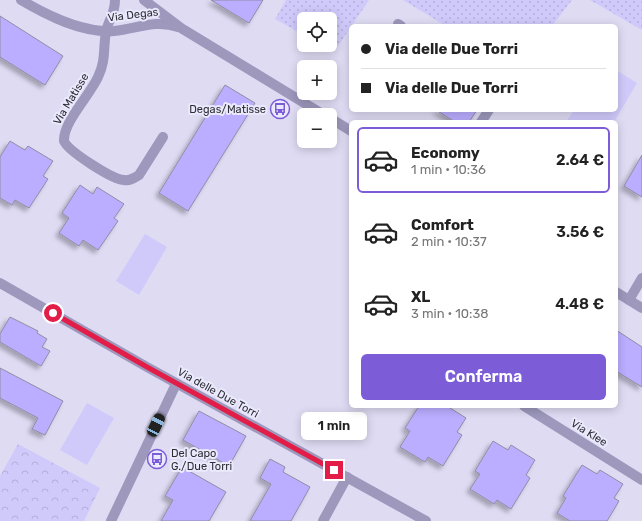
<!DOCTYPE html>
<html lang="it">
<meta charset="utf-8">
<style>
:root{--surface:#fff;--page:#f6f6f6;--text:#222;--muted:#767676;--line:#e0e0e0;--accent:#7c5dd7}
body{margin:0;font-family:Rubik,sans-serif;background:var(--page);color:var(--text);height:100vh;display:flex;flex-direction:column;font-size:15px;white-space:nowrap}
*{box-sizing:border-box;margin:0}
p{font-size:13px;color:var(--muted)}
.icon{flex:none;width:22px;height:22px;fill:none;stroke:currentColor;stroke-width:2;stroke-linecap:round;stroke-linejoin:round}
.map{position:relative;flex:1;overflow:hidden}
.sheet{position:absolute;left:349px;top:120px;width:269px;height:288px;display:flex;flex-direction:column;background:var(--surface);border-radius:6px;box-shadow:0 2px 10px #0003}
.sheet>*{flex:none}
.banner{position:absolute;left:349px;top:24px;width:269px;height:88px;border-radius:6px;box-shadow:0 2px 10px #0003;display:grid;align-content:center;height:88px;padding:0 12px;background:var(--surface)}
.fabs{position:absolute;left:297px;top:12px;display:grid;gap:8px}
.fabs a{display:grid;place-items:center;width:40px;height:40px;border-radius:6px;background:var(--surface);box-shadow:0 2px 10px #0003;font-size:20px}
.end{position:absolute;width:18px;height:18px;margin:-9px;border:5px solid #e11d48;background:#fff;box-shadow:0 0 0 2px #fff}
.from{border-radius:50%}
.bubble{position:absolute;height:28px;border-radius:6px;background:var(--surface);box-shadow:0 2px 10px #0003;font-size:13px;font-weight:600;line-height:28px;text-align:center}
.car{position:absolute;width:12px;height:24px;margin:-12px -6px;border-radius:5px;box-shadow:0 0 3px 1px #0007;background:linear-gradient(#222 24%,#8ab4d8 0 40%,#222 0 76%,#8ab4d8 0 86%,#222 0)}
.banner b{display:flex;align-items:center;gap:14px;height:38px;font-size:15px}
.banner b+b{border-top:1px solid var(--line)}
.banner i{width:10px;height:10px;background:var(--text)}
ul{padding:7px 0 0;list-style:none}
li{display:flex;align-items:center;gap:12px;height:66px;margin:0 8px 6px;padding:0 4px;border:2px solid transparent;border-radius:6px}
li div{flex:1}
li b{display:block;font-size:15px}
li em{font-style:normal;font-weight:600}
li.on{border-color:var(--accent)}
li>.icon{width:36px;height:36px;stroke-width:1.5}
.primary-button{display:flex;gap:8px;margin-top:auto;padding:8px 12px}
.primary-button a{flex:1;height:46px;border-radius:6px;background:var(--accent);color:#fff;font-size:16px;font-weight:600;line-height:46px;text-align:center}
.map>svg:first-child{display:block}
.grass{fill:url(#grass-dots)}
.park{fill:url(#park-crowns)}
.garden{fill:#d0cafb}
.building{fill:#bbadff;stroke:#908da4;filter:url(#shadow)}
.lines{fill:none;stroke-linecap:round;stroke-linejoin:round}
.minor{stroke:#9d98bc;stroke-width:10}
.route{stroke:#e11d48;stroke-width:5}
.labels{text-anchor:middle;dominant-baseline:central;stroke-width:4;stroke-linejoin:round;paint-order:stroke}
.street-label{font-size:11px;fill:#2e2d36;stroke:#ebe9fc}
.poi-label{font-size:11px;fill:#2e2d36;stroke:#ebe9fc;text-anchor:end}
</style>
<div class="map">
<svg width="642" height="521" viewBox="0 0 642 521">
<defs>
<pattern id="grass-dots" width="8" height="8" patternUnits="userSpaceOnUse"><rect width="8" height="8" fill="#d0cafb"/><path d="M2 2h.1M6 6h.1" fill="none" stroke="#b3aed8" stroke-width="1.8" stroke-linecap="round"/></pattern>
<pattern id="park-crowns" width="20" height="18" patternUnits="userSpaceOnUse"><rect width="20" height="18" fill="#d0cafb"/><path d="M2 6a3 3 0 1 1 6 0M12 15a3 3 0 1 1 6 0" fill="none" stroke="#b3aed8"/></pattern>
<filter id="shadow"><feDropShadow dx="-3.5" dy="3.5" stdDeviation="2" flood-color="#0004"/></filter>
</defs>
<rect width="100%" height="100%" fill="#dedbf3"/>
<g class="grass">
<path d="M286,0H369L334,52L322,45H330V19H304V35L275,19Z"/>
<path d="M403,0H572L552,26H446Z"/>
<path d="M590,0H642V30Z"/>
</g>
<path class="park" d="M18,444L100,488L84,521H0V476Z"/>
<g class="garden">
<path d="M616,70L637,83L614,122H566L574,110H616Z"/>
<path d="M145,234L167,247L139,295L116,281Z"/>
<path d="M87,403L114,418L87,465L60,450Z"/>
</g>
<g class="building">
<path d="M211,0H263L249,23Z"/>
<path d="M0,16L63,56L45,85L0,57Z"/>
<path d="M225,85L255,103L188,211L159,193Z"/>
<path d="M436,110H477L469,122H455Z"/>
<path d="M10,141L25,150L28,146L53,161L43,176L48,179L29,208L15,200L12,205L0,198V157Z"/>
<path d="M642,155V197L624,186Z"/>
<path d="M80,185L93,194L97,187L124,204L114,218L118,221L98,250L83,240L79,246L59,233L69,218L62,213Z"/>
<path d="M10,317L38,331L37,333L47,339L42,347L50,351L41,366L0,342V334Z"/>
<path d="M616,330L642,347V387L616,371Z"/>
<path d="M0,368L63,401L45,435L32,429L38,418L0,398Z"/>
<path d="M419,406H447L466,418L457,432L462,435L443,466L428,457L425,462L400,447L410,431L405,428Z"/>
<path d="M199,411L246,436L229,466L183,440Z"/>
<path d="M493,441L508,450L511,445L535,460L526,475L530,478L511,509L497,500L494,504L470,489L480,474L475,471Z"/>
<path d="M270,459L285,467L283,472L310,487L291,521H250L271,484L260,478Z"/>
<path d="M582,465L597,474L600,470L623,484L614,498L619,501L607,521H570L557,513L566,498L563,496Z"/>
<path d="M182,467L226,492L209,521H161L173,500L165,496Z"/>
</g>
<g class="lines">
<g class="minor">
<path d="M21,0C48,16 82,33 114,31C137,29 155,19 178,27"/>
<path d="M115,0C115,15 108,20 106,32C103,48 106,61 98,77C90,95 63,122 64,141C68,151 113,180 124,180C130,181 134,178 139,175L163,137"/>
<path d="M144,0L181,28L324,115"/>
<path d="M398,24L401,26"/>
<path d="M330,118L351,131"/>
<path d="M481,122L489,110"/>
<path d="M0,283L147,367L426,521"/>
<path d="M616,292L642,308"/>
<path d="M629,300L642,278"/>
<path d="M524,406L642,480"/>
<path d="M111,521L176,384"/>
<path d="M323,521L347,477"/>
</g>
</g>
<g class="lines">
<path class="route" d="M53,313L147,367L334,470"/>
</g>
<defs>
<symbol id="bus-ring" viewBox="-11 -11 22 22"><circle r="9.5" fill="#ebe9fc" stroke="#7c5dd7" stroke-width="1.5"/><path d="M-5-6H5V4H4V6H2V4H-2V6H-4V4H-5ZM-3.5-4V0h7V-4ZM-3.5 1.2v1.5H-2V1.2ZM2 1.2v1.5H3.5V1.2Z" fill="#7c5dd7"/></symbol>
</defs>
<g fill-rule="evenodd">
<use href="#bus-ring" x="269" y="98" width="22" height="22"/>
<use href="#bus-ring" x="146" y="448" width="22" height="22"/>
</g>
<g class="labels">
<g class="street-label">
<text transform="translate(133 15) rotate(-7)">Via Degas</text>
<text transform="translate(71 99) rotate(-59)">Via Matisse</text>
<text transform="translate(218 393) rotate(29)">Via delle Due Torri</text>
<text transform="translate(589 433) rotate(32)">Via Klee</text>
</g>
<g class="poi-label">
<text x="266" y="109">Degas/Matisse</text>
<text x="171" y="453" text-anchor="start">Del Capo<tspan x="171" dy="13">G./Due Torri</tspan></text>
</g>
</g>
</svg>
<div class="fabs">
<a><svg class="icon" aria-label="locate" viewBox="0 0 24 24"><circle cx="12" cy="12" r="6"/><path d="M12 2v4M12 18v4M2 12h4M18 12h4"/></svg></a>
<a>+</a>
<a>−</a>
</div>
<i class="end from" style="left:53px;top:313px"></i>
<i class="end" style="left:334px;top:470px"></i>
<div class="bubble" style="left:301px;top:412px;width:66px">1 min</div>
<i class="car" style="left:156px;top:425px;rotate:26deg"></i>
<div class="banner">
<b><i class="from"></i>Via delle Due Torri</b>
<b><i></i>Via delle Due Torri</b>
</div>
<section class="sheet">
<ul>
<li class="on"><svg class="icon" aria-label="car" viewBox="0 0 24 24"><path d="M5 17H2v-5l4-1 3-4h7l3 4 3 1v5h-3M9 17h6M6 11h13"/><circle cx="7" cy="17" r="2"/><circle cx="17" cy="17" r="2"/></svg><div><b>Economy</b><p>1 min · 10:36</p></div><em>2.64 €</em></li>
<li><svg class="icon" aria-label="car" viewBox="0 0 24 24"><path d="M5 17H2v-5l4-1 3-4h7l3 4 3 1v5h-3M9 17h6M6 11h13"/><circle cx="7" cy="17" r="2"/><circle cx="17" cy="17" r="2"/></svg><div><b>Comfort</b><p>2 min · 10:37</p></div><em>3.56 €</em></li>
<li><svg class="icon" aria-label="car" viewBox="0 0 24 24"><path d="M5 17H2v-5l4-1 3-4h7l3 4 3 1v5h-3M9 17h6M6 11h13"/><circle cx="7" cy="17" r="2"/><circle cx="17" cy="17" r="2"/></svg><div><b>XL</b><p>3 min · 10:38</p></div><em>4.48 €</em></li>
</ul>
<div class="primary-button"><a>Conferma</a></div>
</section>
</div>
